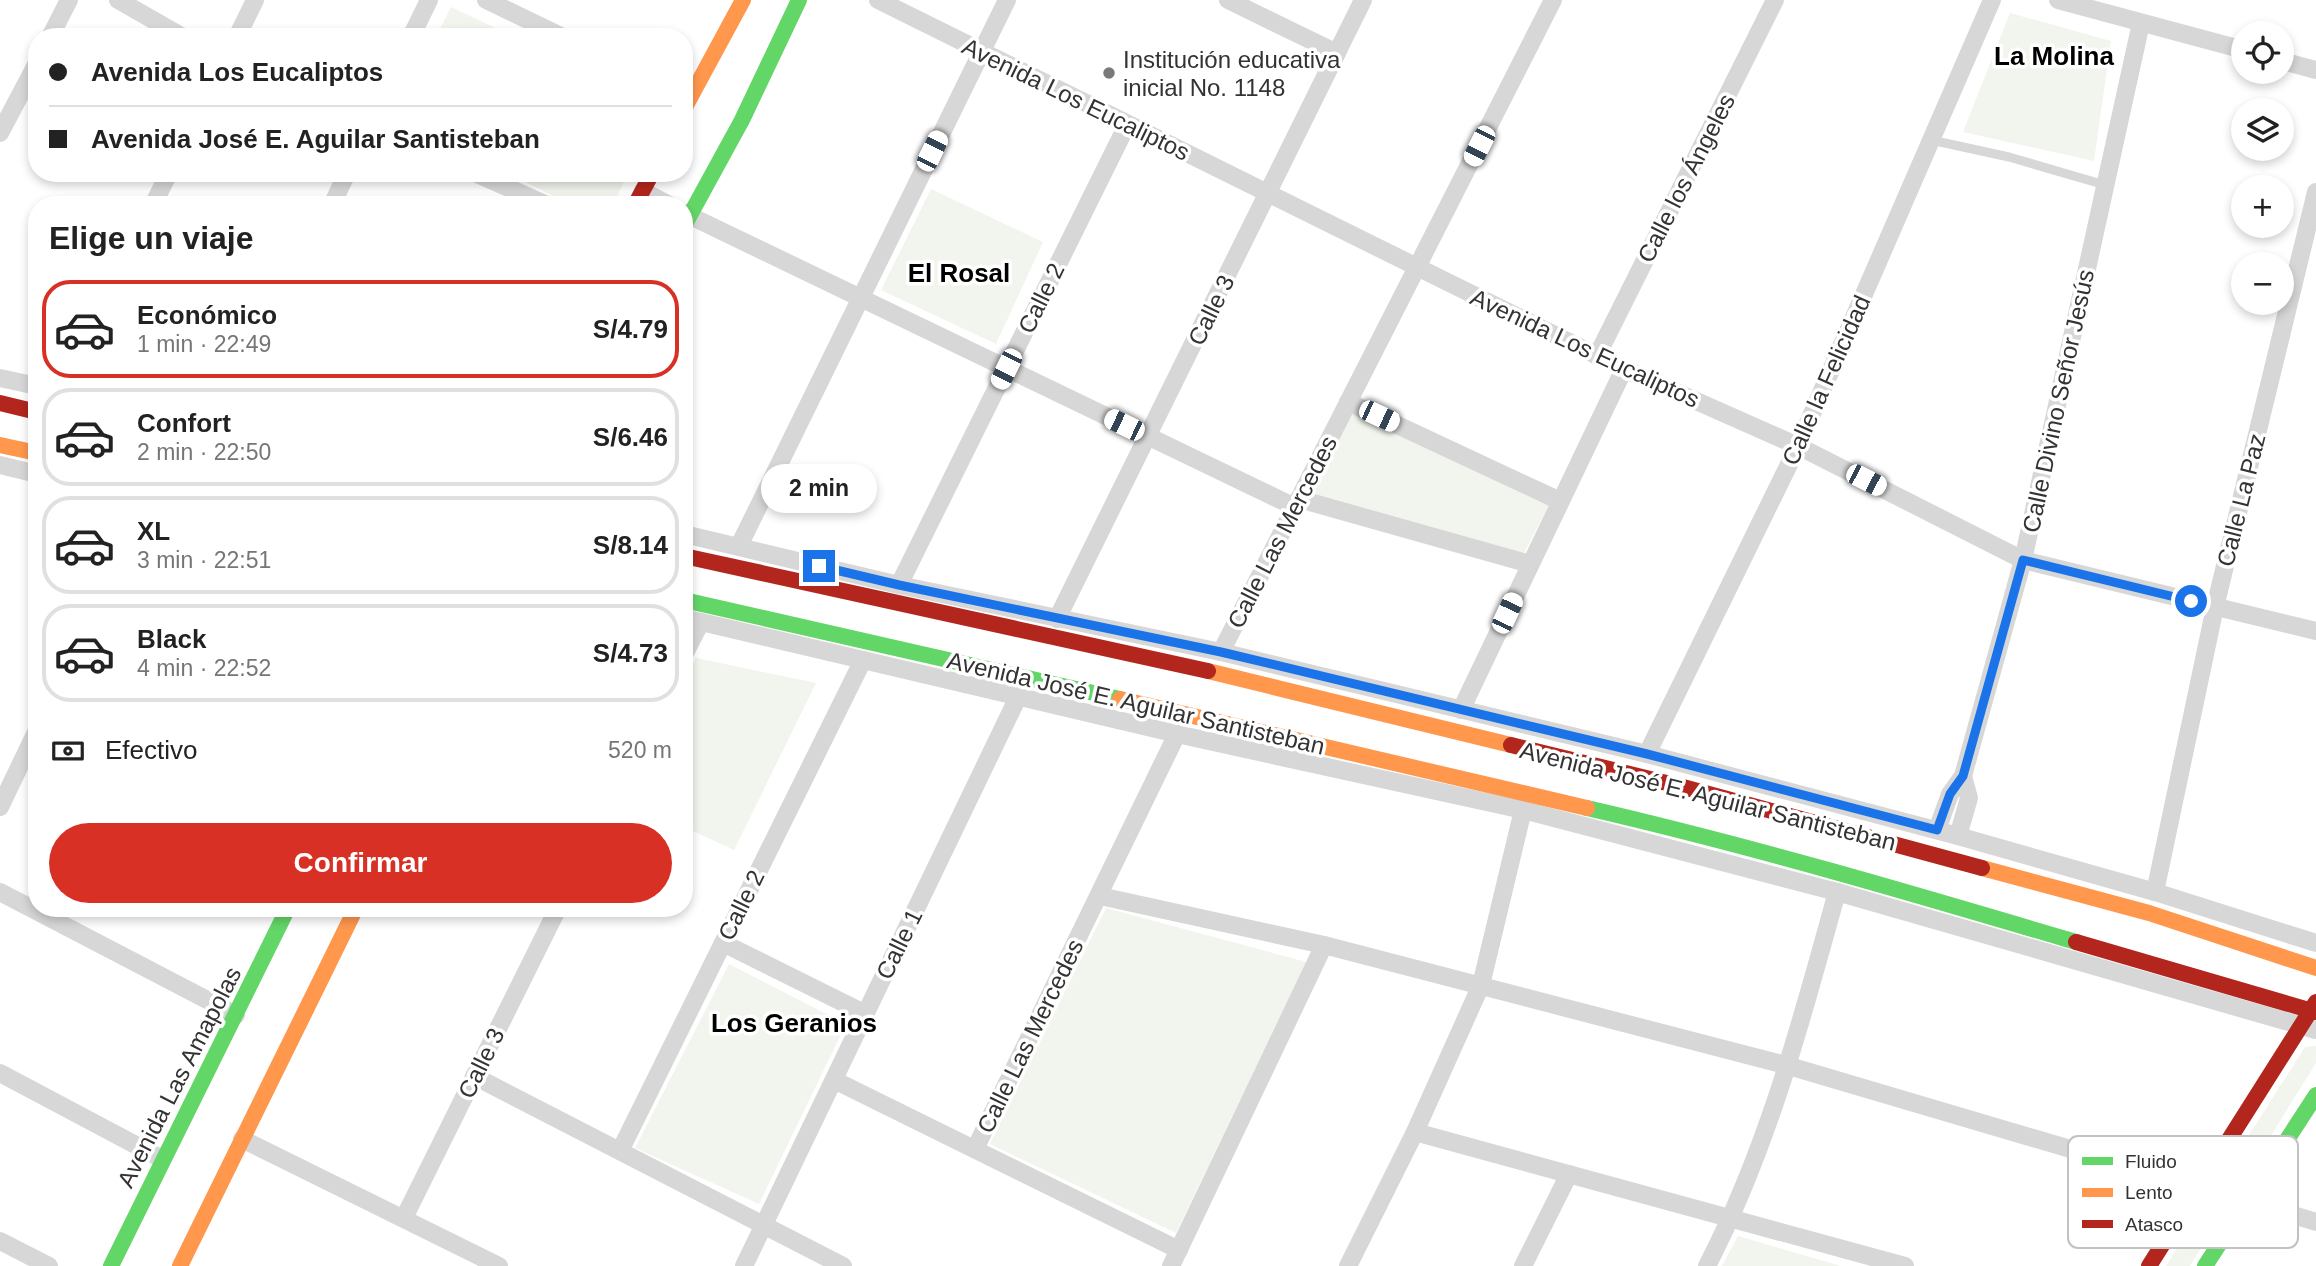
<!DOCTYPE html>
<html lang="es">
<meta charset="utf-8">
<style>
:root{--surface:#fff;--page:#f6f6f6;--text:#222;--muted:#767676;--line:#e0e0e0;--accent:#d93025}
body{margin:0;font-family:Arial,sans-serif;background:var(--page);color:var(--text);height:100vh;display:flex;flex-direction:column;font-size:26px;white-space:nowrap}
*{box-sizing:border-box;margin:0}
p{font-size:23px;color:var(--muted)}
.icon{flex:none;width:38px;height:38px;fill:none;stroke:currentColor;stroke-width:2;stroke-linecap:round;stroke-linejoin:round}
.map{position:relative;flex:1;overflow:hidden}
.details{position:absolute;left:28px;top:196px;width:665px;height:721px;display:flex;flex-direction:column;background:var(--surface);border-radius:28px;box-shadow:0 4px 10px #0003}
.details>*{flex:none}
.banner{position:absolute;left:28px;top:28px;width:665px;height:154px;border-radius:28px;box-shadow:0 4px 10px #0003;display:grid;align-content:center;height:154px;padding:0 21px;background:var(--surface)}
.buttons{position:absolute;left:2231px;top:21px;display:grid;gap:14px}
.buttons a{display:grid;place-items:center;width:63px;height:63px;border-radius:50%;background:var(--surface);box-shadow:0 4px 10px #0003;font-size:35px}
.end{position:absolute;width:32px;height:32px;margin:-16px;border:9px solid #1a73e8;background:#fff;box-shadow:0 0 0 4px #fff}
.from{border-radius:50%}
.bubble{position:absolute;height:49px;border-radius:24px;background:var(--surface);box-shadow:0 4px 10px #0003;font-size:23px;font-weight:600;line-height:49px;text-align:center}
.car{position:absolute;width:21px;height:42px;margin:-21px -10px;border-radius:9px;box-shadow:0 0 5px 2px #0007;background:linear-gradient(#fff 24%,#345 0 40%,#fff 0 76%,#345 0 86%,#fff 0)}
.banner b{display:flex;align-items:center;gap:24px;height:66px;font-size:26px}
.banner b+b{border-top:2px solid var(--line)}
.banner i{width:18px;height:18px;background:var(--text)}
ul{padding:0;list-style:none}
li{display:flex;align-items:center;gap:21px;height:98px;margin:0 14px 10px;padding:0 7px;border:4px solid var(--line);border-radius:28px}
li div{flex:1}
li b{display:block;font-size:26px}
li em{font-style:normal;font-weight:600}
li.current{border-color:var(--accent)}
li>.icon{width:63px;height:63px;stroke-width:1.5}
h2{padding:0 21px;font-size:32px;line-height:84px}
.pay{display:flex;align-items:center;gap:18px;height:77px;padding:0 21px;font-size:26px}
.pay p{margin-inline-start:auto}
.button{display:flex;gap:14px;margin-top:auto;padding:14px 21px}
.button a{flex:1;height:80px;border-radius:42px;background:var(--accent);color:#fff;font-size:28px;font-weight:600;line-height:80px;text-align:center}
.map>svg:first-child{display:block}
.green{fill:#f1f5ed}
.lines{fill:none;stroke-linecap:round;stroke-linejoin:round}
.lane{stroke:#d7d7d7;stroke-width:9}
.street{stroke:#d7d7d7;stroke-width:18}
.fast{stroke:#63d668;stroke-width:16}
.slow{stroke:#ff974d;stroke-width:16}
.jam{stroke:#b3261e;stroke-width:16}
.route{stroke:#1a73e8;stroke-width:9}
.poi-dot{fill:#7a7a7a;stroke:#fff;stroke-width:2.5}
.labels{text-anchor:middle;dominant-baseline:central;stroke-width:7;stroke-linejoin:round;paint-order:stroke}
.poi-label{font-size:24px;fill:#333;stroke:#fff;text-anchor:start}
.street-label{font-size:24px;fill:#333;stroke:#fff}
.neighbourhood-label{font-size:26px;font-weight:bold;fill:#000;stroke:#fff}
.key{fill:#fff;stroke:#c2c2c2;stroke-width:2}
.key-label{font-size:19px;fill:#333}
</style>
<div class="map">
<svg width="2316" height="1266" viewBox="0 0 2316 1266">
<rect width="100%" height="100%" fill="#fff"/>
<g class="green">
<path d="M451,7L514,37H436Z"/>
<path d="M2010,13L2111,41L2094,161L1963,132Z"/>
<path d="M507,173H628L613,205H572Z"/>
<path d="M931,189L1043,242L996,344L881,290Z"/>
<path d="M1356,406L1549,505L1523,555L1309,493Z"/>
<path d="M696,658L816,683L734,850L684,827V681Z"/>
<path d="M1106,908L1306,962L1176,1233L990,1144Z"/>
<path d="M729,964L846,1024L759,1204L635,1148Z"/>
<path d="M2316,1046V1063L2190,1266H2166L2305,1047Z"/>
<path d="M1738,1236L1841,1266H1722Z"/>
</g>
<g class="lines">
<path class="lane" d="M1931,140L2009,157L2105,185"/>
<g class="street">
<path d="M118,0L183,37"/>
<path d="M486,0L563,37"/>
<path d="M878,0L1417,267L1624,369L1798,446L2023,560L2316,631"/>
<path d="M1228,0L1337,53"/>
<path d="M2058,0L2244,50"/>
<path d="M50,37L69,0"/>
<path d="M237,37L255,0"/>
<path d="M411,37L429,0"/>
<path d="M2282,61L2316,70"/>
<path d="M0,133L37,63"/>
<path d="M475,173L547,205"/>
<path d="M643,191L669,205"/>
<path d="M153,205L169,173"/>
<path d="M332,205L347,173"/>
<path d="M684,213L1295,507"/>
<path d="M1597,356L1775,0"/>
<path d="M0,378L37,386"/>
<path d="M1348,402L1560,501"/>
<path d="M0,465L37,474"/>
<path d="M1299,499L1530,564"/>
<path d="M684,534L899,585L1221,652L1647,754L1958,836L2155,892L2316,943"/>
<path d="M739,546L1007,0"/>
<path d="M899,585L1127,125"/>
<path d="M684,618L1177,734L1523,810L1837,892L2316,1030"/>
<path d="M1057,619L1363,0"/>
<path d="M1221,652L1553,0"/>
<path d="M684,655L701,622"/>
<path d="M1461,710L1624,369"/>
<path d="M1647,754L1798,446L1992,0"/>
<path d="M0,807L37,730"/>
<path d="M1937,830L1950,794L1963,776L2023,560L2141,23"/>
<path d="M1958,836L1969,798L1963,776"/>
<path d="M0,892L236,1015"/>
<path d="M2155,892L2215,607L2316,192"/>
<path d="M1100,896L1324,945L1789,1066L2199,1187"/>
<path d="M723,943L866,1014"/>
<path d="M0,1073L162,1159"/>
<path d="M474,1076L843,1266"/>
<path d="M834,1080L1179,1250"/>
<path d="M1415,1132L1905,1266"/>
<path d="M242,1139L499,1266"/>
<path d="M975,1149L1177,734"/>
<path d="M620,1151L863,660"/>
<path d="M2247,1201L2316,1222"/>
<path d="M404,1218L558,908"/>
<path d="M0,1241L49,1266"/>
<path d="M744,1266L1018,697"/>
<path d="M1171,1266L1324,945"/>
<path d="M1348,1266L1415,1132L1481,985L1523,810"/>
<path d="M1523,1266L1569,1174"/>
<path d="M1707,1266C1768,1148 1802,1019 1837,892"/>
</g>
<g class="fast">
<path d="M684,226L742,120L799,0"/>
<path d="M684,600L1120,699"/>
<path d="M1587,808C1752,846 1914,894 2076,942"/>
<path d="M111,1266L288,908"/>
<path d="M2205,1266L2316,1095"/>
</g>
<g class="slow">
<path d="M684,109L743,0"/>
<path d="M0,445L37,453"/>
<path d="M1208,671L1511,745"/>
<path d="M1120,699L1587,808"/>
<path d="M1982,868L2149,913L2316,968"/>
<path d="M180,1266L356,908"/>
</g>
<g class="jam">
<path d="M635,205L652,173"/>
<path d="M0,403L37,412"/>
<path d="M684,556L1208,671"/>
<path d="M1511,745L1683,787L1982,868"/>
<path d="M2076,942L2316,1012"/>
<path d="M2149,1266L2316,1002"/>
</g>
</g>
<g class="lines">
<path class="route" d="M819,566L899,585L1221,652L1647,754L1937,830L1950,794L1963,776L2023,560L2191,601"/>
</g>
<circle class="poi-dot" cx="1109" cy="73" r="7"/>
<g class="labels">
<g class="poi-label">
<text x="1123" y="59">Institución educativa<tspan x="1123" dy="28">inicial No. 1148</tspan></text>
</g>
<g class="street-label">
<text transform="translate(1076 99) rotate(26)">Avenida Los Eucaliptos</text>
<text transform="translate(1686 178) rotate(-63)">Calle los Ángeles</text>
<text transform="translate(1041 298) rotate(-64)">Calle 2</text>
<text transform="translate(1211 310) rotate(-64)">Calle 3</text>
<text transform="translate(1585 348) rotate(25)">Avenida Los Eucaliptos</text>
<text transform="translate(1826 380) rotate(-66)">Calle la Felicidad</text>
<text transform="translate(2058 401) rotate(-78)">Calle Divino Señor Jesús</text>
<text transform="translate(2241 500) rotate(-76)">Calle La Paz</text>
<text transform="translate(1282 532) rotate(-63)">Calle Las Mercedes</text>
<text transform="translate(1136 703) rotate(13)">Avenida José E. Aguilar Santisteban</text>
<text transform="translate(1708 796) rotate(14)">Avenida José E. Aguilar Santisteban</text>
<text transform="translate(741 905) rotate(-64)">Calle 2</text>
<text transform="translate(899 944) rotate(-64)">Calle 1</text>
<text transform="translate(1030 1036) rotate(-64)">Calle Las Mercedes</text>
<text transform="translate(481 1063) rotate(-64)">Calle 3</text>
<text transform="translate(179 1077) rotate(-63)">Avenida Las Amapolas</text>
</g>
<g class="neighbourhood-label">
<text x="2054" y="56">La Molina</text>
<text x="959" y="273">El Rosal</text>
<text x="794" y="1023">Los Geranios</text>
</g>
</g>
<rect x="2068" y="1136" width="230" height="112" rx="10" class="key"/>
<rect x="2082" y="1157" width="31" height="8" fill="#63d668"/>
<rect x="2082" y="1188" width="31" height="9" fill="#ff974d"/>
<rect x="2082" y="1220" width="31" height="8" fill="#b3261e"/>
<g class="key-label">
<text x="2125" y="1168">Fluido</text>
<text x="2125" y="1199">Lento</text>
<text x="2125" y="1231">Atasco</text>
</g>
</svg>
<div class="buttons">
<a><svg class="icon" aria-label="locate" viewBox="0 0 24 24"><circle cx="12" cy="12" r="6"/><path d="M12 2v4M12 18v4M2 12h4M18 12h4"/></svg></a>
<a><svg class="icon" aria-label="layers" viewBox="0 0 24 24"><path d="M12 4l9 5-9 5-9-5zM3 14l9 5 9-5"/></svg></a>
<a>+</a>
<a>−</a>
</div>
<i class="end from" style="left:2191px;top:601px"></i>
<i class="end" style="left:819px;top:566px"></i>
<div class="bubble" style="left:761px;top:464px;width:116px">2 min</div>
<i class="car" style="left:1479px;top:146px;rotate:207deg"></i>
<i class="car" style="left:932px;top:151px;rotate:26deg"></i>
<i class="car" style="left:1006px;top:369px;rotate:206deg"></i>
<i class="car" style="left:1379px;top:416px;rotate:115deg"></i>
<i class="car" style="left:1124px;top:425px;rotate:296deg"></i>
<i class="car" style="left:1866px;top:480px;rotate:117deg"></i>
<i class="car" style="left:1507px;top:613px;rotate:25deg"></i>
<div class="banner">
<b><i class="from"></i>Avenida Los Eucaliptos</b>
<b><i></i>Avenida José E. Aguilar Santisteban</b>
</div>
<section class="details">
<h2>Elige un viaje</h2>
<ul>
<li class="current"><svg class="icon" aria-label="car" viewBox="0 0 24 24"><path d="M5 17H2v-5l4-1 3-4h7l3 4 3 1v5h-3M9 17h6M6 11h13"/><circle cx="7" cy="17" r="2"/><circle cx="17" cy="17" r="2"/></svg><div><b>Económico</b><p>1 min · 22:49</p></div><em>S/4.79</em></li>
<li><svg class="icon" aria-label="car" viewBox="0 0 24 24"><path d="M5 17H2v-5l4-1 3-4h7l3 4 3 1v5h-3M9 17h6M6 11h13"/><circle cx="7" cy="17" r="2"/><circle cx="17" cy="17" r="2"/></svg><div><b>Confort</b><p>2 min · 22:50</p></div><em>S/6.46</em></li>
<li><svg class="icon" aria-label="car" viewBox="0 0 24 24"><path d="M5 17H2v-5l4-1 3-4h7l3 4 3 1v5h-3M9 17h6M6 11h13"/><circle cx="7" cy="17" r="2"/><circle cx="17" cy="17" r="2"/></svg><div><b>XL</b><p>3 min · 22:51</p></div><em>S/8.14</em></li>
<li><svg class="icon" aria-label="car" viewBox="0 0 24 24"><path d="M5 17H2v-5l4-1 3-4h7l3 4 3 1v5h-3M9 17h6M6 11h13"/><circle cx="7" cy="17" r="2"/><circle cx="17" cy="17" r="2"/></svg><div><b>Black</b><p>4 min · 22:52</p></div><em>S/4.73</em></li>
</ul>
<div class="pay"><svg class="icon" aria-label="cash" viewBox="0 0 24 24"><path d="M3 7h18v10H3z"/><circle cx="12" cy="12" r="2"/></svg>Efectivo<p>520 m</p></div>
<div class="button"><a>Confirmar</a></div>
</section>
</div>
